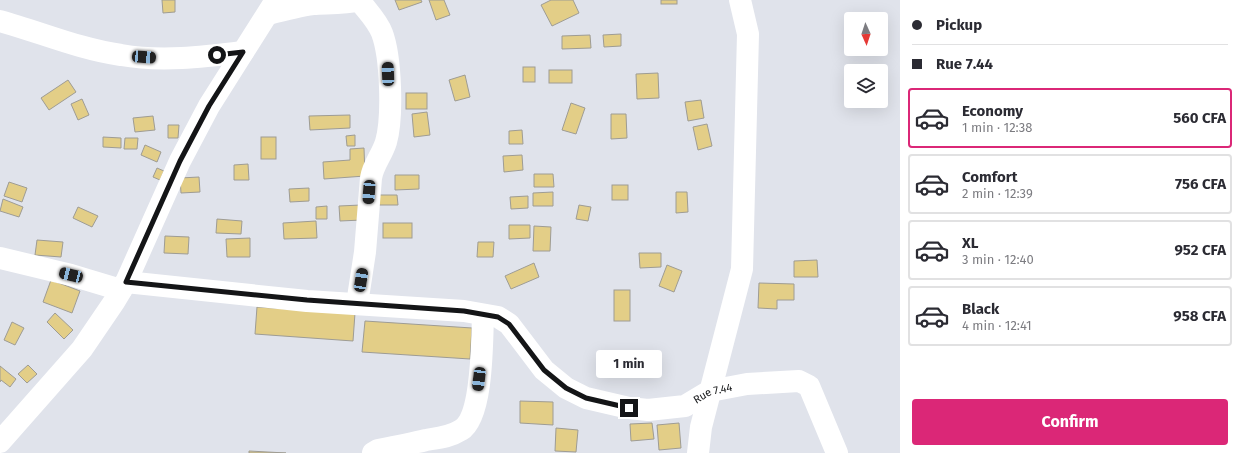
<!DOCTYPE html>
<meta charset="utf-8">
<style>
:root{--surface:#fff;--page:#f7f7f7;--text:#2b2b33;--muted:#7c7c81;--line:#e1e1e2;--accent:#db2777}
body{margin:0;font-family:"Fira Sans",sans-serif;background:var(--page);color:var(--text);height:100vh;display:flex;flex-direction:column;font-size:15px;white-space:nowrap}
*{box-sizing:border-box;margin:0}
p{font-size:13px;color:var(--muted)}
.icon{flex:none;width:22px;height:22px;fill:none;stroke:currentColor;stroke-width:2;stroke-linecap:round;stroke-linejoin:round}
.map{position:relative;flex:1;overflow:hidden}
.details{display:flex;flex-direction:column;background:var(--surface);width:340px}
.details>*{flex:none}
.top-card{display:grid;align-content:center;height:88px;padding:0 12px;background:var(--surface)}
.needle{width:26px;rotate:177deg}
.fabs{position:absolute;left:844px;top:12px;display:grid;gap:8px}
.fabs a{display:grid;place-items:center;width:44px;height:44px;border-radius:4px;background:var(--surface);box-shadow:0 4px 16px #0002;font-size:20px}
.end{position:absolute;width:18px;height:18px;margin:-9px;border:5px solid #141517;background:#fff;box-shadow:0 0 0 2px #fff}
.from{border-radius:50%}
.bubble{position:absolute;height:28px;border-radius:4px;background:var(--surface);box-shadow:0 4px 16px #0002;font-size:13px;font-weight:700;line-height:28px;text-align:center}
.car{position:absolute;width:12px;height:24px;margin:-12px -6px;border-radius:5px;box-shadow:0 0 3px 1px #0007;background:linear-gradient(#222 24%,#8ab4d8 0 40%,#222 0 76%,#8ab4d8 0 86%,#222 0)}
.top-card b{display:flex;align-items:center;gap:14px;height:38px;font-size:15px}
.top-card b+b{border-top:1px solid var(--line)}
.top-card i{width:10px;height:10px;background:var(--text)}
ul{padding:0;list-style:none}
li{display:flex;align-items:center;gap:12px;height:60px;margin:0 8px 6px;padding:0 4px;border:2px solid var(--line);border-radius:4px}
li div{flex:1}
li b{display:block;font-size:15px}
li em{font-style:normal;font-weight:700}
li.on{border-color:var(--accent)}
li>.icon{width:36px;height:36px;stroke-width:1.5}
.primary-button{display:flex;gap:8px;margin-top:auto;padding:8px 12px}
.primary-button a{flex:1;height:46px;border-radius:4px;background:var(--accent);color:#fff;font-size:16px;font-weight:700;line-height:46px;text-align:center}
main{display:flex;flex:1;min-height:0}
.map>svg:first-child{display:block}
.building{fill:#e3ce87;stroke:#9e9c94}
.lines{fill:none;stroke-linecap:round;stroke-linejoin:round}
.street{stroke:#fff;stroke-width:22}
.route{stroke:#141517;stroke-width:5}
.labels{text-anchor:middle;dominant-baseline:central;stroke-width:3;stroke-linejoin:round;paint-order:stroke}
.street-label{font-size:11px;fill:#141517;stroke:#fff}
</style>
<main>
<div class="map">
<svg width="900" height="453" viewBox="0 0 900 453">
<rect width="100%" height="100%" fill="#e0e3eb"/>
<g class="building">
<path d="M162,0H175V12L163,13Z"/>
<path d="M395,0H421L422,2L399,10Z"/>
<path d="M429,0H444L450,15L436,20Z"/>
<path d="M551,0H573L579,13L552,26L541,5Z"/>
<rect x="661" y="0" width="16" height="4"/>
<path d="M621,34V46L604,47L603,35Z"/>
<path d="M590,35L591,48L562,49V36Z"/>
<rect x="523" y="67" width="12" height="15"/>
<rect x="549" y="70" width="23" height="13"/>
<path d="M658,73L659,98L637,99L636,74Z"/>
<path d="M465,75L470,97L455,101L449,80Z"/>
<path d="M68,80L76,92L49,110L41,98Z"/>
<rect x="406" y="93" width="21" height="16"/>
<path d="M82,99L89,115L78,120L71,104Z"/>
<path d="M701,100L704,118L688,121L685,102Z"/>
<path d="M571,103L585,108L576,134L562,130Z"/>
<path d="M427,112L430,135L414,137L412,114Z"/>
<path d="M611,114H626L627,138L611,139Z"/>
<path d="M350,115V128L310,130L309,116Z"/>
<path d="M153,116L155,130L135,132L133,118Z"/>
<path d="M707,124L712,146L698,150L693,127Z"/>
<path d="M168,125H179L178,138H168Z"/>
<path d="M522,130L523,144H509V131Z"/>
<path d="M355,135V146H347L346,136Z"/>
<path d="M103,137L121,138V148L103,147Z"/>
<rect x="261" y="137" width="15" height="22"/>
<path d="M125,138H138L137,149H124Z"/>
<path d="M145,145L161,152L157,162L141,155Z"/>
<path d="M364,148L365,176L324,179L323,162L350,160V149Z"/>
<path d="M522,155L523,170L504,172L503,156Z"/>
<path d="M248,164L249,180H234V165Z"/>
<path d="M157,168L164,171L160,180L153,177Z"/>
<path d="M534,174H553L554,187H534Z"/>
<path d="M395,175H419V189L395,190Z"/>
<path d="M199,177L200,192L181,193L180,178Z"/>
<path d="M9,182L27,188L22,202L4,196Z"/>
<rect x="612" y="185" width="16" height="15"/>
<path d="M309,188V201L290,202L289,189Z"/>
<path d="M553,192V206H533V193Z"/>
<path d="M676,192H687L688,212L676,213Z"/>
<path d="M379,195H397L398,205H378Z"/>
<path d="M528,196V208L511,209L510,197Z"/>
<path d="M3,199L23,207L19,217L0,211Z"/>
<path d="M361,205L362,220L340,221L339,206Z"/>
<path d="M579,205L591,207L588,221L576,219Z"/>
<path d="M327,206V219H316V207Z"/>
<path d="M78,207L98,216L92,227L73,218Z"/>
<path d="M217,219L242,221L241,234L216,233Z"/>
<path d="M316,221L317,238L284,239L283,223Z"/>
<rect x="383" y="223" width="29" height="15"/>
<path d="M509,225H530V238L509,239Z"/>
<path d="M534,226L551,227L550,251H533Z"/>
<path d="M165,236L189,237L188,254L164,253Z"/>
<path d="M250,238V257H227L226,239Z"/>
<path d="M37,240L63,242L61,257L35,255Z"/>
<path d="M478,242H494L493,257H477Z"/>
<path d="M639,253H661V267L640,268Z"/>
<path d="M817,260L818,277H794V261Z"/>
<path d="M534,263L539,277L511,289L505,276Z"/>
<path d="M667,265L682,271L674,292L659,286Z"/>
<path d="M51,280L80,291L72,313L43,302Z"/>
<path d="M759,283L794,284V300H777V309L758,308Z"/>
<rect x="614" y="290" width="16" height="31"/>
<path d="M257,307L355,313L353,341L255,334Z"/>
<path d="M55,313L73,330L64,339L47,322Z"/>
<path d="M365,321L472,328L470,359L362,352Z"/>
<path d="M12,322L24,328L15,345L4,340Z"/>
<path d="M28,365L37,374L27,383L18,374Z"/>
<path d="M0,366L16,379L10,387L1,380L0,382Z"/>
<path d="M520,401L553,402V425L520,423Z"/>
<path d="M652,423L654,439L631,441L630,424Z"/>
<path d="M679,423L681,448L659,450L657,425Z"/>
<path d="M556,428L578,430L576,452L555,451Z"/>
<path d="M249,451L286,453H249Z"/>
</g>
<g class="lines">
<g class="street">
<path d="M268,14C283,10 298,6 313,4C329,3 344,4 360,0"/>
<path d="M0,21C40,32 79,49 121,55C161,62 202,57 243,52"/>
<path d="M0,258L71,275L121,290"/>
<path id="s1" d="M126,282L307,301L464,311L498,317L509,324L544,370L566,388L586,398L629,408L648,410L685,406L710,391L747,384L799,381L809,386L837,453"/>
<path d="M357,304L365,252L371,178C373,165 382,155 386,142C393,117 391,57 382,33C377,20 367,11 359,0"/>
<path d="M0,442L82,349L114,302L126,282L180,161L209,106L276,0"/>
<path d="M373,453L378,450C394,447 410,444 426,440C438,438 450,437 461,430C483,417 482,340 483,315"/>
<path d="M698,453L701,427L742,269L748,34L740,0"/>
</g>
</g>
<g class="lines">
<path class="route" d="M217,55L243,52L209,106L180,161L126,282L307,300L464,311L498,317L509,324L544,370L566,388L586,398L629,408"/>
</g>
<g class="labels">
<g class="street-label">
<text stroke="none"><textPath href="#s1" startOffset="627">Rue 7.44</textPath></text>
</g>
</g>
</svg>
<div class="fabs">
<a><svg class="needle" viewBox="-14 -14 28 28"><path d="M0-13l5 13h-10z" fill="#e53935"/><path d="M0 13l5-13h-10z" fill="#7c7c81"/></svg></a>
<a><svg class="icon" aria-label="layers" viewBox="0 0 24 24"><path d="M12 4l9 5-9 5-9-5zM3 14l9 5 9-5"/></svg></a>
</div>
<i class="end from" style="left:217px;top:55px"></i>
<i class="end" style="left:629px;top:408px"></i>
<div class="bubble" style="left:596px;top:350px;width:66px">1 min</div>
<i class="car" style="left:144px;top:57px;rotate:94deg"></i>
<i class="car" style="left:388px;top:74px;rotate:358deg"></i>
<i class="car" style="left:369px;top:192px;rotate:184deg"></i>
<i class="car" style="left:71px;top:275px;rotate:284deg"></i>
<i class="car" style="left:361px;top:280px;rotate:9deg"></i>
<i class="car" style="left:479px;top:379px;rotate:187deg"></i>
</div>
<section class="details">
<div class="top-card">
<b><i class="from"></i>Pickup</b>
<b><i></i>Rue 7.44</b>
</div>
<ul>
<li class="on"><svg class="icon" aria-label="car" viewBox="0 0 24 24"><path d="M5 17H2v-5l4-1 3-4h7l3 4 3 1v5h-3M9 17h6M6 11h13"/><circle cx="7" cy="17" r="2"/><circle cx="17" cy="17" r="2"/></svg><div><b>Economy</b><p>1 min · 12:38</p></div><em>560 CFA</em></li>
<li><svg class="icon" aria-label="car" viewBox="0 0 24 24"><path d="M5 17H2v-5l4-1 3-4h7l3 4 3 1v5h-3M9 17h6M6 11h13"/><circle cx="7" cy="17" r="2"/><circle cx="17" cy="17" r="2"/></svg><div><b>Comfort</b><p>2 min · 12:39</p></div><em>756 CFA</em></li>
<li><svg class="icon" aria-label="car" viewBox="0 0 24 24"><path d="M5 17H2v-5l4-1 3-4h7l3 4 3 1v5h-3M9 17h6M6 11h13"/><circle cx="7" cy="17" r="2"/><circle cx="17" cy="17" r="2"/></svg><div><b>XL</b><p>3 min · 12:40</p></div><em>952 CFA</em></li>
<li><svg class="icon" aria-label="car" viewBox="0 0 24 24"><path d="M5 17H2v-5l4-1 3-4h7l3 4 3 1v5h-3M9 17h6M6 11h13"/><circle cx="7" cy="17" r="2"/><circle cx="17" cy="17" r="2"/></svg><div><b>Black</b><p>4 min · 12:41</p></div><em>958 CFA</em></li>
</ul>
<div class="primary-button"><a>Confirm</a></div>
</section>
</main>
